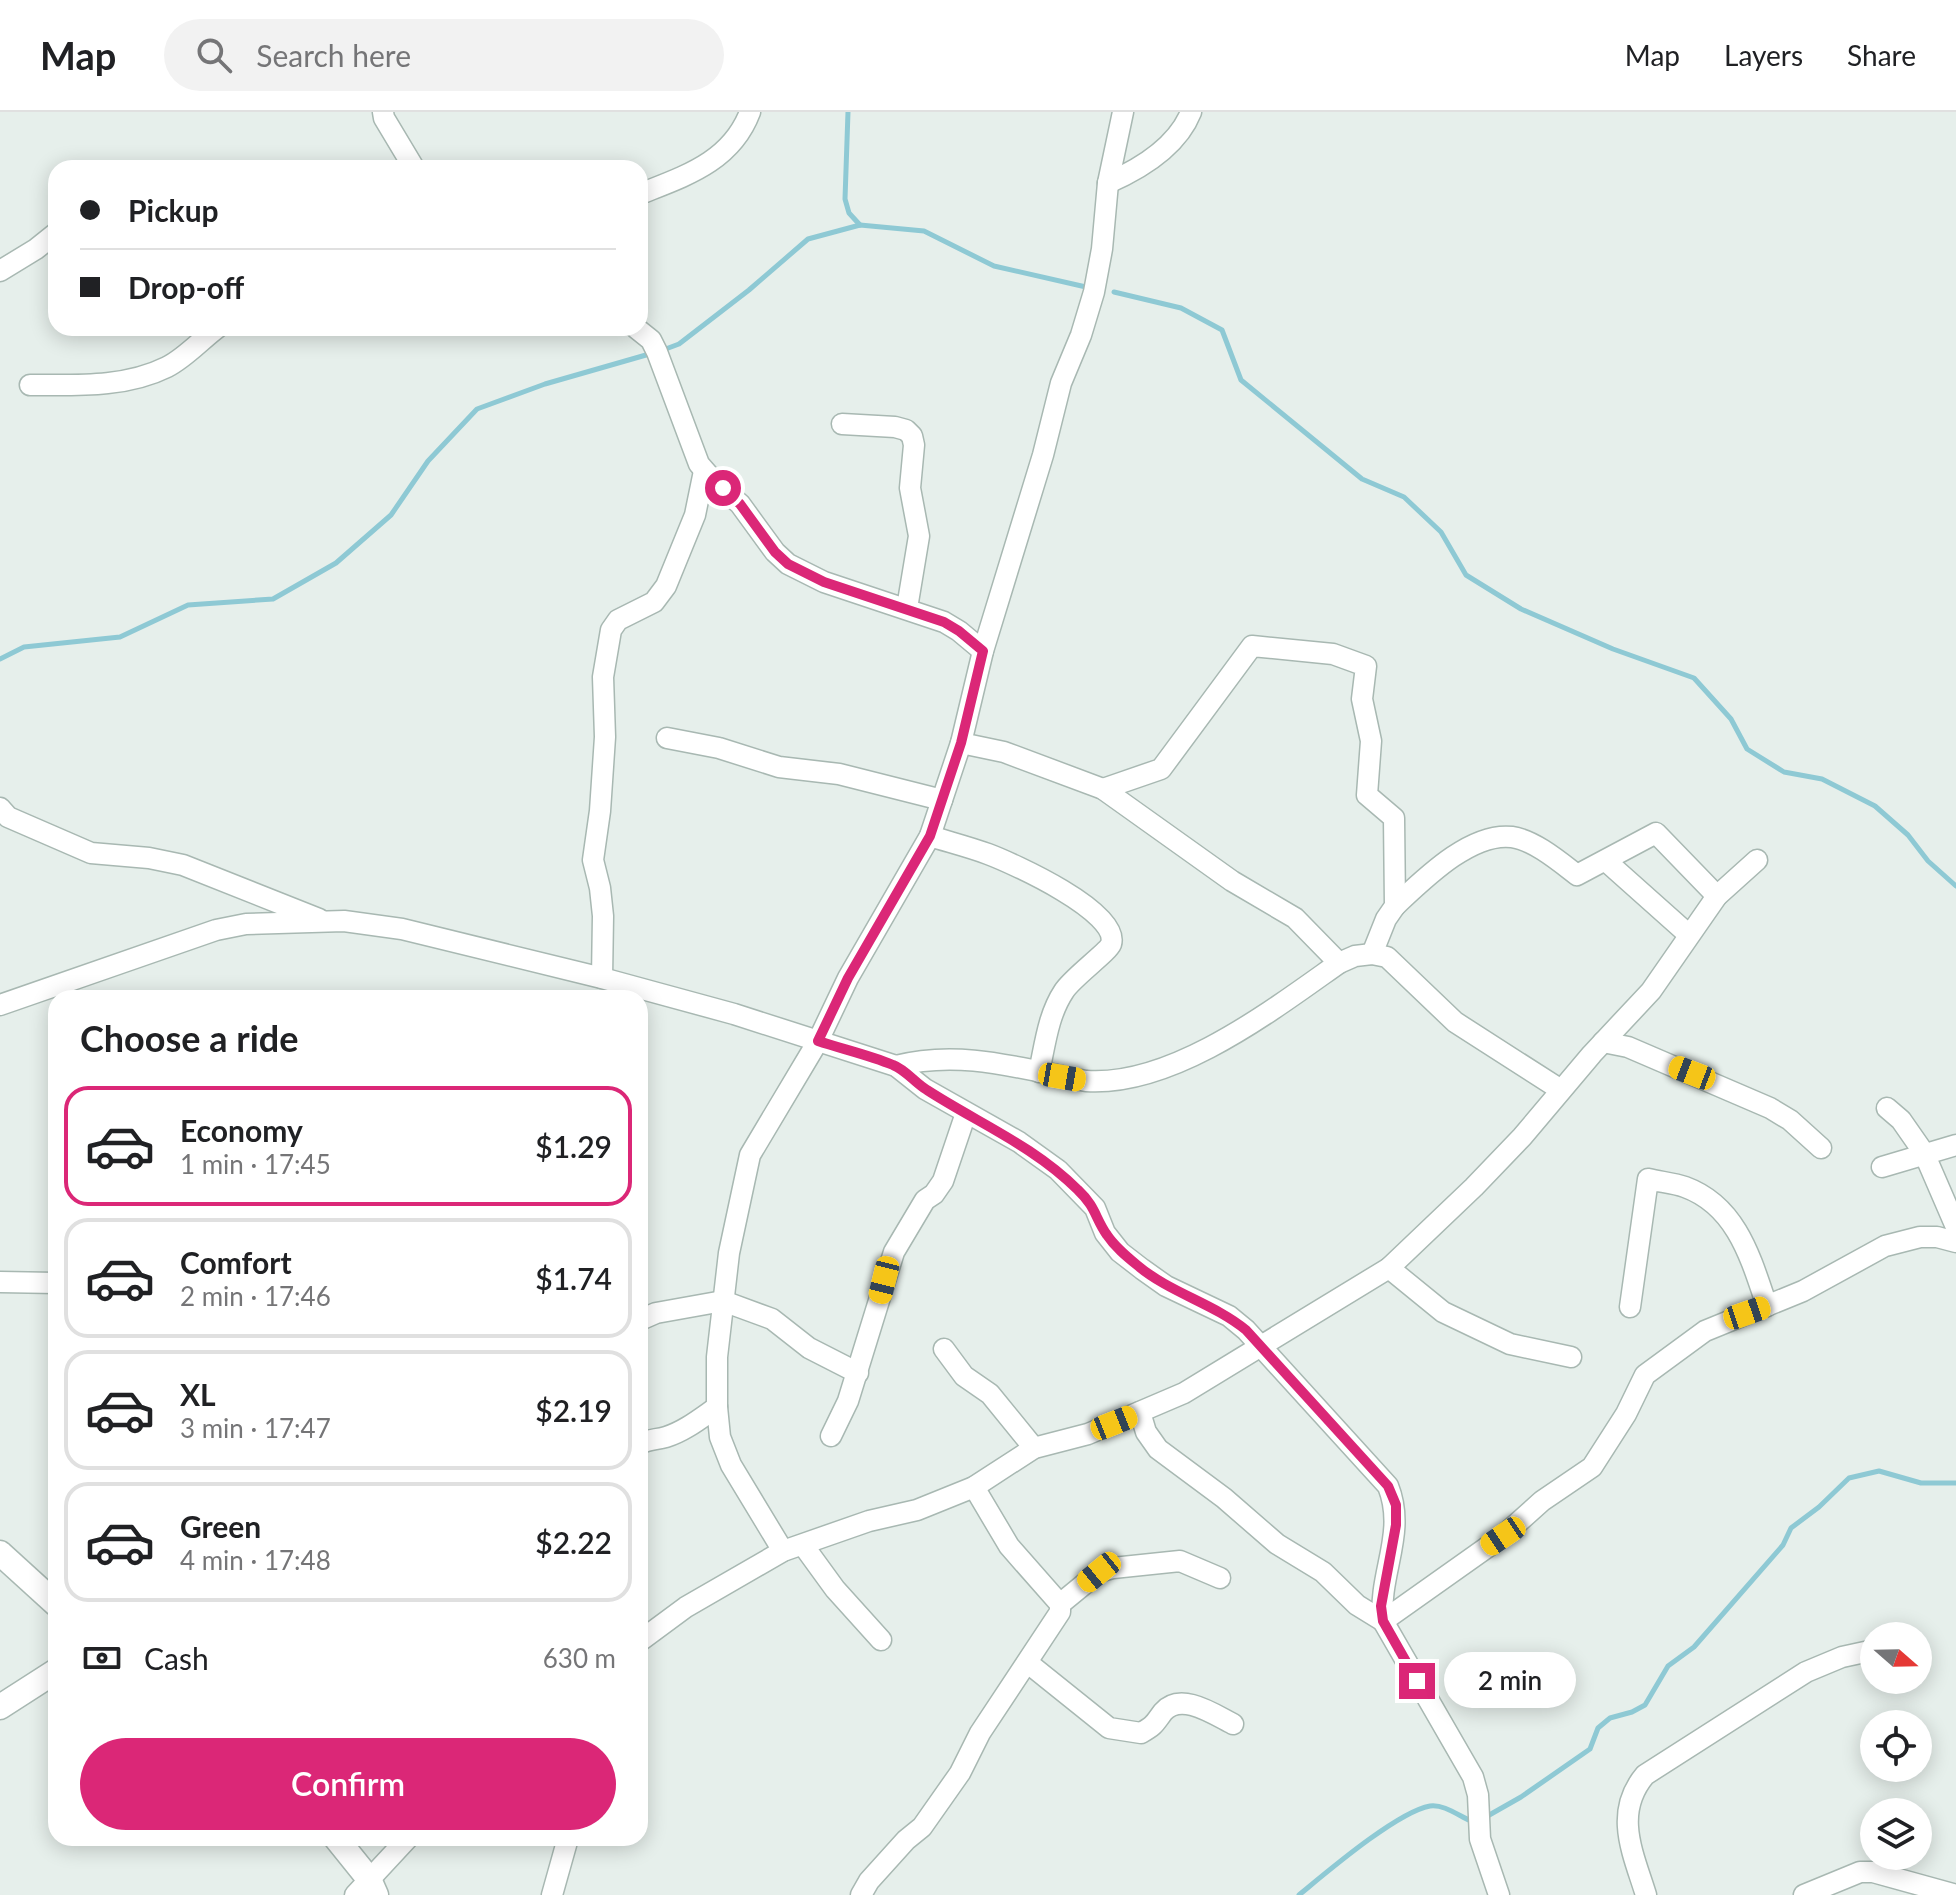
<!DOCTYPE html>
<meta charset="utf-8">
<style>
:root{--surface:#fff;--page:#f2f2f2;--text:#202124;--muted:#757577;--line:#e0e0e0;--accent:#db2777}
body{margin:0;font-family:Lato,sans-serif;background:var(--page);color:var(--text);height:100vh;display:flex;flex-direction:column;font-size:30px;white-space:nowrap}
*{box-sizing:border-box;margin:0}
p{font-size:26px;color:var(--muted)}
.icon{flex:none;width:44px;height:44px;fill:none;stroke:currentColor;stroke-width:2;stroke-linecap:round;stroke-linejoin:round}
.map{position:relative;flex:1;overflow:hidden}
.panel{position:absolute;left:48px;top:878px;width:600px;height:856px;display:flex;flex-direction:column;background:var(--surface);border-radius:24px;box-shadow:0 4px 20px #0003}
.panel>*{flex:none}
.hud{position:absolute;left:48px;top:48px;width:600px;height:176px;border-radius:24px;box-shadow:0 4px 20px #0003;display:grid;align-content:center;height:176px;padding:0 32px;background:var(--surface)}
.needle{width:52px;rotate:110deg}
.buttons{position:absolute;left:1860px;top:1510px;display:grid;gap:16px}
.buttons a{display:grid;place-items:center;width:72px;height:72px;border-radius:50%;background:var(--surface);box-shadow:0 4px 20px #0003;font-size:40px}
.end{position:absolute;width:36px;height:36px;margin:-18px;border:10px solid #db2777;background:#fff;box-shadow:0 0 0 4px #fff}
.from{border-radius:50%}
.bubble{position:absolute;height:56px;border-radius:28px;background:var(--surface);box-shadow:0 4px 20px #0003;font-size:26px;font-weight:600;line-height:56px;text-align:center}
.car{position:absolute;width:24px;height:48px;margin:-24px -12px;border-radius:10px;box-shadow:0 0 6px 2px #0007;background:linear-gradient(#f5c518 24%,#345 0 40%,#f5c518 0 76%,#345 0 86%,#f5c518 0)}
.hud b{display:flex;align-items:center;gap:28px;height:76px;font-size:30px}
.hud b+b{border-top:2px solid var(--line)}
.hud i{width:20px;height:20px;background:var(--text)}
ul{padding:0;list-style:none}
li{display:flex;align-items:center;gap:24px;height:120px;margin:0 16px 12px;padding:0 16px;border:4px solid var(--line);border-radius:24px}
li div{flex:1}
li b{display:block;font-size:30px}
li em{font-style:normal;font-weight:600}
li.on{border-color:var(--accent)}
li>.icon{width:72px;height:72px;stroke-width:1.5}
h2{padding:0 32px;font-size:36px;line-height:96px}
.pay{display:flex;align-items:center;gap:20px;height:88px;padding:0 32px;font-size:30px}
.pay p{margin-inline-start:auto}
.button{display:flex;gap:16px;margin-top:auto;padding:16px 32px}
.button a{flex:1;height:92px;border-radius:48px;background:var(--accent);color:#fff;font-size:32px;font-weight:600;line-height:92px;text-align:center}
header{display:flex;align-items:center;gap:48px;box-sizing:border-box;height:112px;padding:0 40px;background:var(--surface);border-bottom:2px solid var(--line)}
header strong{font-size:38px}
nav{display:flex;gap:44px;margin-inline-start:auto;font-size:28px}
.search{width:560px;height:72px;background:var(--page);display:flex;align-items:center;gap:20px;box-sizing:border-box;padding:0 28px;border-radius:44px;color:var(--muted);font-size:30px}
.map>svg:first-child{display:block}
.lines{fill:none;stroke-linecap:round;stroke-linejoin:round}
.stream{stroke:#8ec9d4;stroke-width:5}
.minor-casing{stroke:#a8b8b2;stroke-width:23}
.tertiary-casing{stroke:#a8b8b2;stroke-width:27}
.minor{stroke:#fff;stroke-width:20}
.tertiary{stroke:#fff;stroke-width:24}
.route{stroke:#db2777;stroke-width:10}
</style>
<header>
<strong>Map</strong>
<div class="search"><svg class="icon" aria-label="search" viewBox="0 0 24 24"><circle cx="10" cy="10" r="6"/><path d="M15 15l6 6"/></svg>Search here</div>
<nav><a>Map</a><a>Layers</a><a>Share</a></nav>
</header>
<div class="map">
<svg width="1956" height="1783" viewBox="0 0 1956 1783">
<rect width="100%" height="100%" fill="#e6efeb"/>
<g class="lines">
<g class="stream">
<path d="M848,0L845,87L849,101L860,113"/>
<path d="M1114,180L1181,196L1222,218L1241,268L1362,367L1404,385L1441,420L1466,463L1521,497L1613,537L1694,566L1731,607L1747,637L1784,660L1822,667L1875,694L1908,723L1928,749L1956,774"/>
<path d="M663,238L679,232L749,178L808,127L860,113L924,119L994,154L1086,175"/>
<path d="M0,547L24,535L120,525L188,493L273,487L336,451L391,403L428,349L477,297L545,272L653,241"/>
<path d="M1484,1706L1521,1685L1590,1637L1598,1616L1610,1606L1632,1600L1645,1593L1668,1554L1694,1535L1783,1433L1791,1416L1819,1395L1849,1366L1879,1359L1921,1371H1956"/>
<path d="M1299,1783C1327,1760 1397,1700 1430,1694C1444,1692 1459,1704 1471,1709"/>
</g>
<defs>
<g id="minor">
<path d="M383,0L384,6L414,56"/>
<path d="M1108,71C1140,57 1177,35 1191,0"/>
<path d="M640,82C685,64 731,50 750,0"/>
<path d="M0,159L36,137L56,121"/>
<path d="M636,216L651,228L657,240L699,352L713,368L740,392L775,440L788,452L824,470L944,510L959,519L983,539"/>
<path d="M30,273C75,273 125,276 167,255C185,246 201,228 217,216"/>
<path d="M842,312L895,315L906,318L912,324L914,333L910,376L919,424L907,496"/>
<path d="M667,626L719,636L779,655L839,662L942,688"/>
<path d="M961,631L1004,640L1103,677L1232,769L1295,806L1339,851"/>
<path d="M1103,677L1161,657L1252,534L1333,542L1366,554L1362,587L1371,629L1367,683L1394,706L1395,794L1386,807L1372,842"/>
<path d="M0,696L8,705L91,741L149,746L183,753L319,807"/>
<path d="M930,724C949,730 969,735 988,742C1012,751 1121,800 1111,832C1108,840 1072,866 1064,879C1048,903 1045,933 1039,960"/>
<path d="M1606,749L1689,823"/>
<path d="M1395,794C1423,768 1470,720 1512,725C1534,728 1560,750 1577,763L1656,721L1717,784"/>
<path d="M602,866L603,804L600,776L593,748L600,699L605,625L603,565L611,518L618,508L654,490L666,474L695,403L704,359"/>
<path d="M0,893L216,818L246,812L344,809L402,817L602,866L734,902L896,954L925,977L1019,1030L1058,1058L1095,1096L1105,1121L1120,1140L1142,1157L1166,1174L1229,1204L1246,1218L1388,1374C1407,1422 1378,1461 1383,1509L1473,1665L1478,1683L1480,1727L1499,1783"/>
<path d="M1603,930L1628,935L1770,996L1790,1008L1821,1036"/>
<path d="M896,954C961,937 1022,957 1086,969C1172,975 1271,899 1339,851L1355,844L1372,842L1387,845L1455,910L1561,978"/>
<path d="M1887,996L1901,1008L1924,1041L1956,1115"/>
<path d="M1882,1055L1956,1033"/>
<path d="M1389,1156L1443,1200L1510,1232L1571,1245"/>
<path d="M0,1170L56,1171"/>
<path d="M1630,1195L1648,1067C1660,1070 1674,1071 1685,1075C1737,1094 1751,1147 1767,1194"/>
<path d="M640,1208L656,1201L723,1189L772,1207L809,1236L858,1261"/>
<path d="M944,1237L964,1264L990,1282L1034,1336"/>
<path d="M1140,1300L1146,1320L1158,1337L1224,1386L1277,1432L1323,1460L1357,1493L1383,1509L1503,1424L1542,1389L1592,1355L1626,1302L1645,1263L1705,1219L1803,1179L1885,1134L1920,1125H1937L1956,1130"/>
<path d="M831,1324L848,1289L894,1140L925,1088L934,1082L943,1069L966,1001"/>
<path d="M640,1332C648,1327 656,1328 666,1325C685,1319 701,1306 717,1295"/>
<path d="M803,1433L835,1477L881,1528"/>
<path d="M783,1439L731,1353L720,1325L717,1295V1245L729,1141L750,1043L818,929L848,866L930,724L961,631L983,539L1043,343L1061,271L1081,223L1094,180L1102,137L1108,71L1123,0"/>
<path d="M1060,1492L1099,1460L1113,1456L1180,1449L1220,1466"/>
<path d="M640,1529L686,1495L783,1439L869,1409L917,1398L974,1375L1034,1336L1088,1322L1184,1281L1389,1156L1474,1075L1522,1025L1592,942L1651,879L1717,784L1757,748"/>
<path d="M1028,1551L1109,1616L1141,1621C1155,1613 1154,1612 1163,1600C1181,1579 1215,1603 1233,1612"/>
<path d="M355,1783L408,1726"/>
<path d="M552,1783L568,1726"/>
<path d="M861,1783L869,1769L906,1728L922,1715L960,1661L980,1621L1060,1500V1492L1009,1434L974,1375"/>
<path d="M1646,1783C1633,1741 1613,1701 1645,1663L1806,1560L1842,1545L1874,1538"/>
<path d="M1804,1783L1860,1760H1873L1956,1783"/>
</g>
<g id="tertiary">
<path d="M0,1441L56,1492"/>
<path d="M0,1595L56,1559"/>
<path d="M336,1726L369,1767L376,1783"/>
</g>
</defs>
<use href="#minor" class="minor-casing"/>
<use href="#tertiary" class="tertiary-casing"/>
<use href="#minor" class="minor"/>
<use href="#tertiary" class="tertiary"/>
</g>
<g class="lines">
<path class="route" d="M723,376L740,392L775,440L788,452L824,470L944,510L959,519L983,539L961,631L930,724L848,866L818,929C842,937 869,943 893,953C906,958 915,971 927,978C978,1011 1034,1034 1078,1078C1096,1095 1095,1106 1107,1123C1115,1135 1126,1144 1137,1153C1170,1181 1213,1191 1246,1218L1388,1374L1396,1393V1413L1381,1494L1383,1509L1417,1569"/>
</g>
</svg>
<div class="buttons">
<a><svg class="needle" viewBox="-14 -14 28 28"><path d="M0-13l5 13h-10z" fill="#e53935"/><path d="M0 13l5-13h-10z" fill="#757577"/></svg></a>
<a><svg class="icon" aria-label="locate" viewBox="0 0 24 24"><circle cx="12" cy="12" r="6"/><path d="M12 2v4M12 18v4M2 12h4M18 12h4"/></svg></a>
<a><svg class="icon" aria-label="layers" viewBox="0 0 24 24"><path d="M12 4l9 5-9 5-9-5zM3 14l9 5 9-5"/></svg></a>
</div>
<i class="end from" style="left:723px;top:376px"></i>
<i class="end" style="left:1417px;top:1569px"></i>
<div class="bubble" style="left:1444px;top:1540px;width:132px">2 min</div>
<i class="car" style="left:1692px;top:961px;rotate:291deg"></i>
<i class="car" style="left:1062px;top:965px;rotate:100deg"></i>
<i class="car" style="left:884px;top:1168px;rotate:194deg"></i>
<i class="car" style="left:1747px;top:1201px;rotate:71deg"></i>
<i class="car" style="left:1114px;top:1311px;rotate:68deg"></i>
<i class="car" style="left:1503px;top:1424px;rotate:236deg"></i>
<i class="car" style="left:1099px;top:1460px;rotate:231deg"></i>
<div class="hud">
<b><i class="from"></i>Pickup</b>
<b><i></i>Drop-off</b>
</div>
<section class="panel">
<h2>Choose a ride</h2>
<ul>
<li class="on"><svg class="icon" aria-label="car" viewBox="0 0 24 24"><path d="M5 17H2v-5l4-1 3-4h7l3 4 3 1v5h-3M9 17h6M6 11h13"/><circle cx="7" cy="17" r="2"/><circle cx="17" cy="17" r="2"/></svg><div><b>Economy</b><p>1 min · 17:45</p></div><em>$1.29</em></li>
<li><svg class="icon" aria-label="car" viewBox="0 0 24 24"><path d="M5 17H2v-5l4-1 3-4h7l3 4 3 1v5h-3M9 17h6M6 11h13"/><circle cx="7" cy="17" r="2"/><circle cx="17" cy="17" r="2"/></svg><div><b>Comfort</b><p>2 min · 17:46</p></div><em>$1.74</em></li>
<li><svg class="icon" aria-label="car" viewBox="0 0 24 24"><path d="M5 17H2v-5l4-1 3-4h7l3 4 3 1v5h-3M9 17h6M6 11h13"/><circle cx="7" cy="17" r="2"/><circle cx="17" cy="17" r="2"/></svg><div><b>XL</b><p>3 min · 17:47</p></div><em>$2.19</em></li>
<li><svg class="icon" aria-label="car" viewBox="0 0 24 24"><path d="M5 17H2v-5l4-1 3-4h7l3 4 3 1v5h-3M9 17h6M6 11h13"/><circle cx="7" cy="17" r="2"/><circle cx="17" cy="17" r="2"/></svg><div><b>Green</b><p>4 min · 17:48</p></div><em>$2.22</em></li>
</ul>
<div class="pay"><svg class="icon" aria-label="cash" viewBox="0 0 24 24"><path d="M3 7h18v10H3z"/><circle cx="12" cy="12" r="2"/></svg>Cash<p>630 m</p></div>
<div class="button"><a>Confirm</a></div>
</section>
</div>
